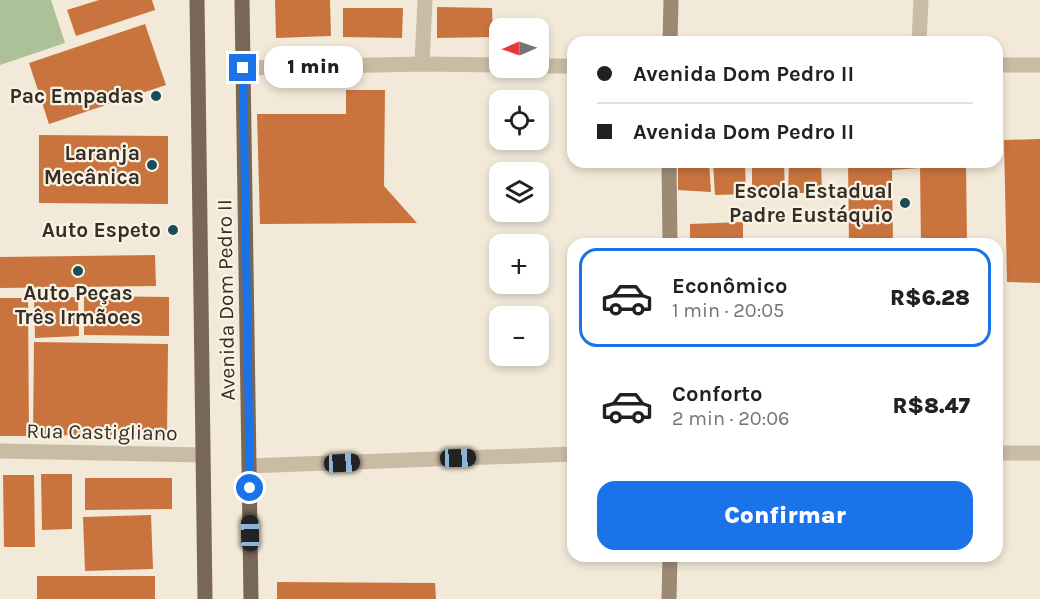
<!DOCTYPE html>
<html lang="pt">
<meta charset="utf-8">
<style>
:root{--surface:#fff;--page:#f6f6f6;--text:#202124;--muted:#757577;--line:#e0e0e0;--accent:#1a73e8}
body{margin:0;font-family:Karla,sans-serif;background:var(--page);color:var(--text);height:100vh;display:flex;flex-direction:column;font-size:22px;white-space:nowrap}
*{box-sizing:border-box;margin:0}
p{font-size:20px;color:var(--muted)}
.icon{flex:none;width:33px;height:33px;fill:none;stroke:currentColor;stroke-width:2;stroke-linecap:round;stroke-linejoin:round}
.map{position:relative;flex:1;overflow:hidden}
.details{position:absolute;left:567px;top:238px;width:436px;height:324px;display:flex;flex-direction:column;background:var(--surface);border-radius:18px;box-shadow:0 3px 9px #0003}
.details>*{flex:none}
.banner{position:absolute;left:567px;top:36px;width:436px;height:132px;border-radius:18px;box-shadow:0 3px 9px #0003;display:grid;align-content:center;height:132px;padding:0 30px;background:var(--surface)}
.needle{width:39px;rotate:268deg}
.buttons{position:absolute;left:489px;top:18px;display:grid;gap:12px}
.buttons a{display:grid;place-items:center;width:60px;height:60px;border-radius:12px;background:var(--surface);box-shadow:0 3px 9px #0003;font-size:30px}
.end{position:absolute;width:27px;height:27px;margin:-14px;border:8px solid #1a73e8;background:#fff;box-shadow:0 0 0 3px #fff}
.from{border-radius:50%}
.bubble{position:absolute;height:42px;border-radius:18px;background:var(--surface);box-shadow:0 3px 9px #0003;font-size:20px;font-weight:800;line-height:42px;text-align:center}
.car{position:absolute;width:18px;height:36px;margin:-18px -9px;border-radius:8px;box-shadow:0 0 4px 2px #0007;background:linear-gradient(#222 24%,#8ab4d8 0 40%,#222 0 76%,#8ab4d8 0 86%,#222 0)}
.banner b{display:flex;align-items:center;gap:21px;height:57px;font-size:22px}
.banner b+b{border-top:2px solid var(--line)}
.banner i{width:15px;height:15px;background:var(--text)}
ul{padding:10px 0 0;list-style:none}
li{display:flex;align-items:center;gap:18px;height:99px;margin:0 12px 9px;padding:0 18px;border:3px solid transparent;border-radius:18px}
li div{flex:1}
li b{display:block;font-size:22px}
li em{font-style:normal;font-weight:800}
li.current{border-color:var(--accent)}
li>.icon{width:54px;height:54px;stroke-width:1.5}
.cta{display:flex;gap:12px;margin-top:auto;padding:12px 30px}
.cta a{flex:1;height:69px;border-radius:18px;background:var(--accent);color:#fff;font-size:24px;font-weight:800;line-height:69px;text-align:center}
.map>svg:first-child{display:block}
.green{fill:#adc198}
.building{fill:#c9743f}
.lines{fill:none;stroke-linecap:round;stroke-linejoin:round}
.minor{stroke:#cabba4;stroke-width:15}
.secondary{stroke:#9d8a75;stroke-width:15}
.primary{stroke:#786656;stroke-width:15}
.route{stroke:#1a73e8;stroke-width:8}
.poi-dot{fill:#1b4b57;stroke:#f9f3e4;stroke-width:2}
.labels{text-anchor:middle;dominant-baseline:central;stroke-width:4.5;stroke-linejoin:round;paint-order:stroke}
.poi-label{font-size:21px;font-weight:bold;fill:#352d26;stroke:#f9f3e4;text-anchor:end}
.street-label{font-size:21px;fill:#352d26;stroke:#f9f3e4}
</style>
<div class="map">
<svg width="1040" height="599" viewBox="0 0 1040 599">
<rect width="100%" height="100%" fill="#f2e9d8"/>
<path class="green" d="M0,0H51L65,43L0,65Z"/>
<g class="building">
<path d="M99,0H152L155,10L76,36L67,10Z"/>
<path d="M275,0H330L331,36L276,38Z"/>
<path d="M437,7L492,8L493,37L437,38Z"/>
<path d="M343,8H403L402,38L343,37Z"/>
<path d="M145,24L166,85L49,124L29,63Z"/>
<path d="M346,90H385L384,186L417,223L260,224L257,114H346Z"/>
<path d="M39,135L168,136V204L39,203Z"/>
<path d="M1040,139V283L1007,282L1004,140Z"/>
<path d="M678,162H709L711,192L678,190Z"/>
<path d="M713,162H745L746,194L715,195Z"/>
<path d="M752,162H784L785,196L752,195Z"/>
<path d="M789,162H821L822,193H788Z"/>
<path d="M848,162H966L967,244H921L920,168L892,170L893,244H849Z"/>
<path d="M743,222V244H690V224Z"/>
<path d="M155,255L156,286L0,288V257Z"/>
<path d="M84,296L169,297V336L84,335Z"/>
<path d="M78,297L79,336L35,338L34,298Z"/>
<path d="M0,298H28L29,436H0Z"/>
<path d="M34,342L168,344L167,436L33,435Z"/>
<path d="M41,474H72V529L42,530Z"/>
<path d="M3,475H34L35,547H4Z"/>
<path d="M85,478H172V509L85,510Z"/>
<path d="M151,515L153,569L85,571L83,517Z"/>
<rect x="37" y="576" width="118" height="23"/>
<path d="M277,582L435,583L436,599H277Z"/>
</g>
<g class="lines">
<g class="minor">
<path d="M919,42L921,0"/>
<path d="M422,64L425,0"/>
<path d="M998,65H1040"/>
<path d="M538,66H573"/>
<path d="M243,68L422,64L500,65"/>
<path d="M0,451L203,455"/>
<path d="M998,453H1040"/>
<path d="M249,466L573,454"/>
</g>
<g class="secondary">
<path d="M670,42L671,0"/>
<path d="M669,162L670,244"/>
<path d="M669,599L670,556"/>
</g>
<g class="primary">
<path d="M197,0L205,599"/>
<path d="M242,0L251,599"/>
</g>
</g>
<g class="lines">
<path class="route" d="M243,68L250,488"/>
</g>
<g class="poi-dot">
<circle cx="156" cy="96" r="6"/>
<circle cx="152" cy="165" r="6"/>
<circle cx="905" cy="203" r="6"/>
<circle cx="173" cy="230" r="6"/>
<circle cx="78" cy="271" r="6"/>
</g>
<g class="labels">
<g class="poi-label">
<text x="144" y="96">Pac Empadas</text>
<text x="140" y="153">Laranja<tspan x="140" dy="24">Mecânica</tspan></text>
<text x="893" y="191">Escola Estadual<tspan x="893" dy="24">Padre Eustáquio</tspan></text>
<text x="161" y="230">Auto Espeto</text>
<text x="78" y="293" text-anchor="middle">Auto Peças<tspan x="78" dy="24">Três Irmãoes</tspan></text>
</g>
<g class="street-label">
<text transform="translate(226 300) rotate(-91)">Avenida Dom Pedro II</text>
<text transform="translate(102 432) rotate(1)">Rua Castigliano</text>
</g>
</g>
</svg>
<div class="buttons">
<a><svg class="needle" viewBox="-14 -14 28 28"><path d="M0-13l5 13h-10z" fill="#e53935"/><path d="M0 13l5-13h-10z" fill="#757577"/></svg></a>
<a><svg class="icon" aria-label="locate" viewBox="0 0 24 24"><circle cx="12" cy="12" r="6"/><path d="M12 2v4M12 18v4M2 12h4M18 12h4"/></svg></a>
<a><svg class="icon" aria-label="layers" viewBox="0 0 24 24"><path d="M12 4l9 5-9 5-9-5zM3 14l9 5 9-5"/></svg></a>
<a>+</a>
<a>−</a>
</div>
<i class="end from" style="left:250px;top:488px"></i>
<i class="end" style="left:243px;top:68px"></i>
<div class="bubble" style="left:264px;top:46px;width:99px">1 min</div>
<i class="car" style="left:458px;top:458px;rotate:88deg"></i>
<i class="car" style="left:342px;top:463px;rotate:87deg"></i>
<i class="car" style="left:250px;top:533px;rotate:359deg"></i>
<div class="banner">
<b><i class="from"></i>Avenida Dom Pedro II</b>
<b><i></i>Avenida Dom Pedro II</b>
</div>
<section class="details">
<ul>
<li class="current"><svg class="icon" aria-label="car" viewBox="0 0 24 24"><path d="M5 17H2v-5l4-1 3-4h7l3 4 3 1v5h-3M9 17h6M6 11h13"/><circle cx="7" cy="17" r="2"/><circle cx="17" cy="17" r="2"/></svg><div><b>Econômico</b><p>1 min · 20:05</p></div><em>R$6.28</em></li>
<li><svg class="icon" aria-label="car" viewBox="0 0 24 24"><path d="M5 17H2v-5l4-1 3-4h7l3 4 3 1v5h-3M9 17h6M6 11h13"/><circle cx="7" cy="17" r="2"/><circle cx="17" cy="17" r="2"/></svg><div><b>Conforto</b><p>2 min · 20:06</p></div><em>R$8.47</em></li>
</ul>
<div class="cta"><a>Confirmar</a></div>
</section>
</div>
